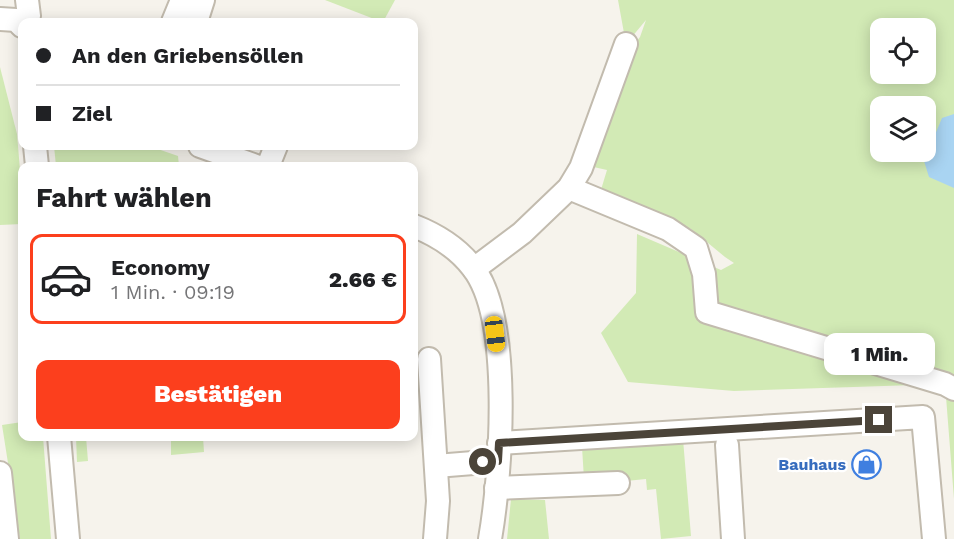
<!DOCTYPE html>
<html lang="de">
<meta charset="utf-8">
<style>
:root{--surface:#fff;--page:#f2f2f2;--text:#202124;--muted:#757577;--line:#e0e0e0;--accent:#fc3f1d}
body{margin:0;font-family:"Work Sans",sans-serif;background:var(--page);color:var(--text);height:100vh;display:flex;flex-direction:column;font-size:22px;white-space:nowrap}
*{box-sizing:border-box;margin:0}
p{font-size:20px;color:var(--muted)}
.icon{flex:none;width:33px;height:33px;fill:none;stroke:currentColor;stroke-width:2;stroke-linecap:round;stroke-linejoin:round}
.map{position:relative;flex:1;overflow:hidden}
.panel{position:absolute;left:18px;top:162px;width:400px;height:279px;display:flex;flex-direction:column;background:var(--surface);border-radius:12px;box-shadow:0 3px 15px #0003}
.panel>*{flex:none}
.top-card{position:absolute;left:18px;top:18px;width:400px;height:132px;border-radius:12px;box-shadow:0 3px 15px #0003;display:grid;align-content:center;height:132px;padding:0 18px;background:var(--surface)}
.controls{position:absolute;left:870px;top:18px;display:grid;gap:12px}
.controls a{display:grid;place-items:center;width:66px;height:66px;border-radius:12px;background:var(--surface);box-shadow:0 3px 15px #0003;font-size:30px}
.end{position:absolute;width:27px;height:27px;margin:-14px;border:8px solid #4b4439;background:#fff;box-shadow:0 0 0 3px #fff}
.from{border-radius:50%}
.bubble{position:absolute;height:42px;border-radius:12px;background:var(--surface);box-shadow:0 3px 15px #0003;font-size:20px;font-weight:800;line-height:42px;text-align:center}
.car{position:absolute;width:18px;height:36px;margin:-18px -9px;border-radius:8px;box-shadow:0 0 4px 2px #0007;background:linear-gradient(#f5c518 24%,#345 0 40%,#f5c518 0 76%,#345 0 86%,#f5c518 0)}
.top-card b{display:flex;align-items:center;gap:21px;height:57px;font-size:22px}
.top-card b+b{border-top:2px solid var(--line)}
.top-card i{width:15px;height:15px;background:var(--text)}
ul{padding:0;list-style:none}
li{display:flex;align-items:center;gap:18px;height:90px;margin:0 12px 9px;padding:0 6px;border:3px solid transparent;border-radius:12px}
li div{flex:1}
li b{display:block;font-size:22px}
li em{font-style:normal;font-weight:800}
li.on{border-color:var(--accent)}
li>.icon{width:54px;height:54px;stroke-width:1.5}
h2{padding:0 18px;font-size:27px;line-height:72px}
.button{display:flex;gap:12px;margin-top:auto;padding:12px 18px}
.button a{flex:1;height:69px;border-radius:12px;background:var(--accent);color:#fff;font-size:24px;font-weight:800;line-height:69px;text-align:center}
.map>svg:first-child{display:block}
.green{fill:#d2eab5;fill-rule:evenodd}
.water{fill:#a9d4f2}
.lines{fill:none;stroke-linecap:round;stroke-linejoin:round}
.minor-casing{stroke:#c2bbae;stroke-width:26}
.minor{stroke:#fff;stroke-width:22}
.route{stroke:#4b4439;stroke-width:8}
.labels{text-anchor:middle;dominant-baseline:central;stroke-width:4.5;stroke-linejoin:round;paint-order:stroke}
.shop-label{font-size:16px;font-weight:bold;fill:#366cbe;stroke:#fff;text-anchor:end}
</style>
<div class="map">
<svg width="954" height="539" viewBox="0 0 954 539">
<rect width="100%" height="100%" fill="#f6f3ec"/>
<g class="green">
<path d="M325,0H395L383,22H382Z"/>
<path d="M618,0H954V499L945,384L734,391L628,382L601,333L636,293L637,234L721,270L734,263L725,257L691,229L648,209L600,193L607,170L589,166L632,47L640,37L646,20L626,44ZM880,28H926V74H880ZM880,106H926V152H880Z"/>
<path d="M0,67L17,134L22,194V224L0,225Z"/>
<path d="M54,146H149L178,156L179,166H56Z"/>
<path d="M22,422V436L43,437L51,539H20L2,425Z"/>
<path d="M76,437H86L88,461L77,462Z"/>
<path d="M171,437H203L204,452L171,455Z"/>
<path d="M683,439L691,536L661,539L656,489L647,490L646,479L626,481L584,479L582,447Z"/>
<path d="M511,499L545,500L549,539H507Z"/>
</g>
<path class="water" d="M954,114V188L929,177L924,161L942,118Z"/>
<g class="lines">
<defs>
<g id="minor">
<path d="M0,19L16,20L22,26"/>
<path d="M25,22L29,16L27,0"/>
<path d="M173,22L182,0"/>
<path d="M196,22L203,0"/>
<path d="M35,146L37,166"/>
<path d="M200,146L256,166"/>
<path d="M268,166L276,146"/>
<path d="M569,188L668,229L696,248L704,274L707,312L945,384L954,389"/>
<path d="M414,226C437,235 458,248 473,268C513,319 501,476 490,539"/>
<path d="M474,269L522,233L569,188L581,168L626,44"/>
<path d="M429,359L438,501L435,539"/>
<path d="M59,436L68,539"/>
<path d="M499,443L923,417L934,539"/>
<path d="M727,445L733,539"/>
<path d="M436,466L498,461"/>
<path d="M0,473L7,539"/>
<path d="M496,488L618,483"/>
</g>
</defs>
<use href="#minor" class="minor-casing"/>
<use href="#minor" class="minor"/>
</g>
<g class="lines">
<path class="route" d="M483,462L498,461L499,443L879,420"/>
</g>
<defs>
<symbol id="shop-ring" viewBox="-11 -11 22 22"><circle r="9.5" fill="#fff" stroke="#3f7fe0" stroke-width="1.5"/><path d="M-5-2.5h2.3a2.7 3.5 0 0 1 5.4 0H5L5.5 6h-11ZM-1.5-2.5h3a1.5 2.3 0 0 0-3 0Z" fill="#3f7fe0"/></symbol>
</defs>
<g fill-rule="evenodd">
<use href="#shop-ring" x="850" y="448" width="33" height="33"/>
</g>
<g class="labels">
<g class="shop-label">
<text x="846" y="464">Bauhaus</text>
</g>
</g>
</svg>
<div class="controls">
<a><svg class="icon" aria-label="locate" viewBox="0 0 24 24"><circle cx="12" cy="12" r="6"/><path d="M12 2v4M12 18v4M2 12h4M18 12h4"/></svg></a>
<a><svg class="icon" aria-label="layers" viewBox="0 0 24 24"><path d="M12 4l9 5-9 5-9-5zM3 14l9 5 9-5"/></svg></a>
</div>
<i class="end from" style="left:483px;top:462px"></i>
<i class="end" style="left:879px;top:420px"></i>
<div class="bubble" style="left:824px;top:333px;width:111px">1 Min.</div>
<i class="car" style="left:495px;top:334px;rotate:173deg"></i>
<div class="top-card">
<b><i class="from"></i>An den Griebensöllen</b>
<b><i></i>Ziel</b>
</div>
<section class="panel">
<h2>Fahrt wählen</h2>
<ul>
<li class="on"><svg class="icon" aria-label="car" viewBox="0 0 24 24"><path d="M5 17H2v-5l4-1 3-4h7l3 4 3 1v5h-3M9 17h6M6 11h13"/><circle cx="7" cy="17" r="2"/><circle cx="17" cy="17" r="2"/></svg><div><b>Economy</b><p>1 Min. · 09:19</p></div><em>2.66 €</em></li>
</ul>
<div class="button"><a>Bestätigen</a></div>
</section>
</div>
